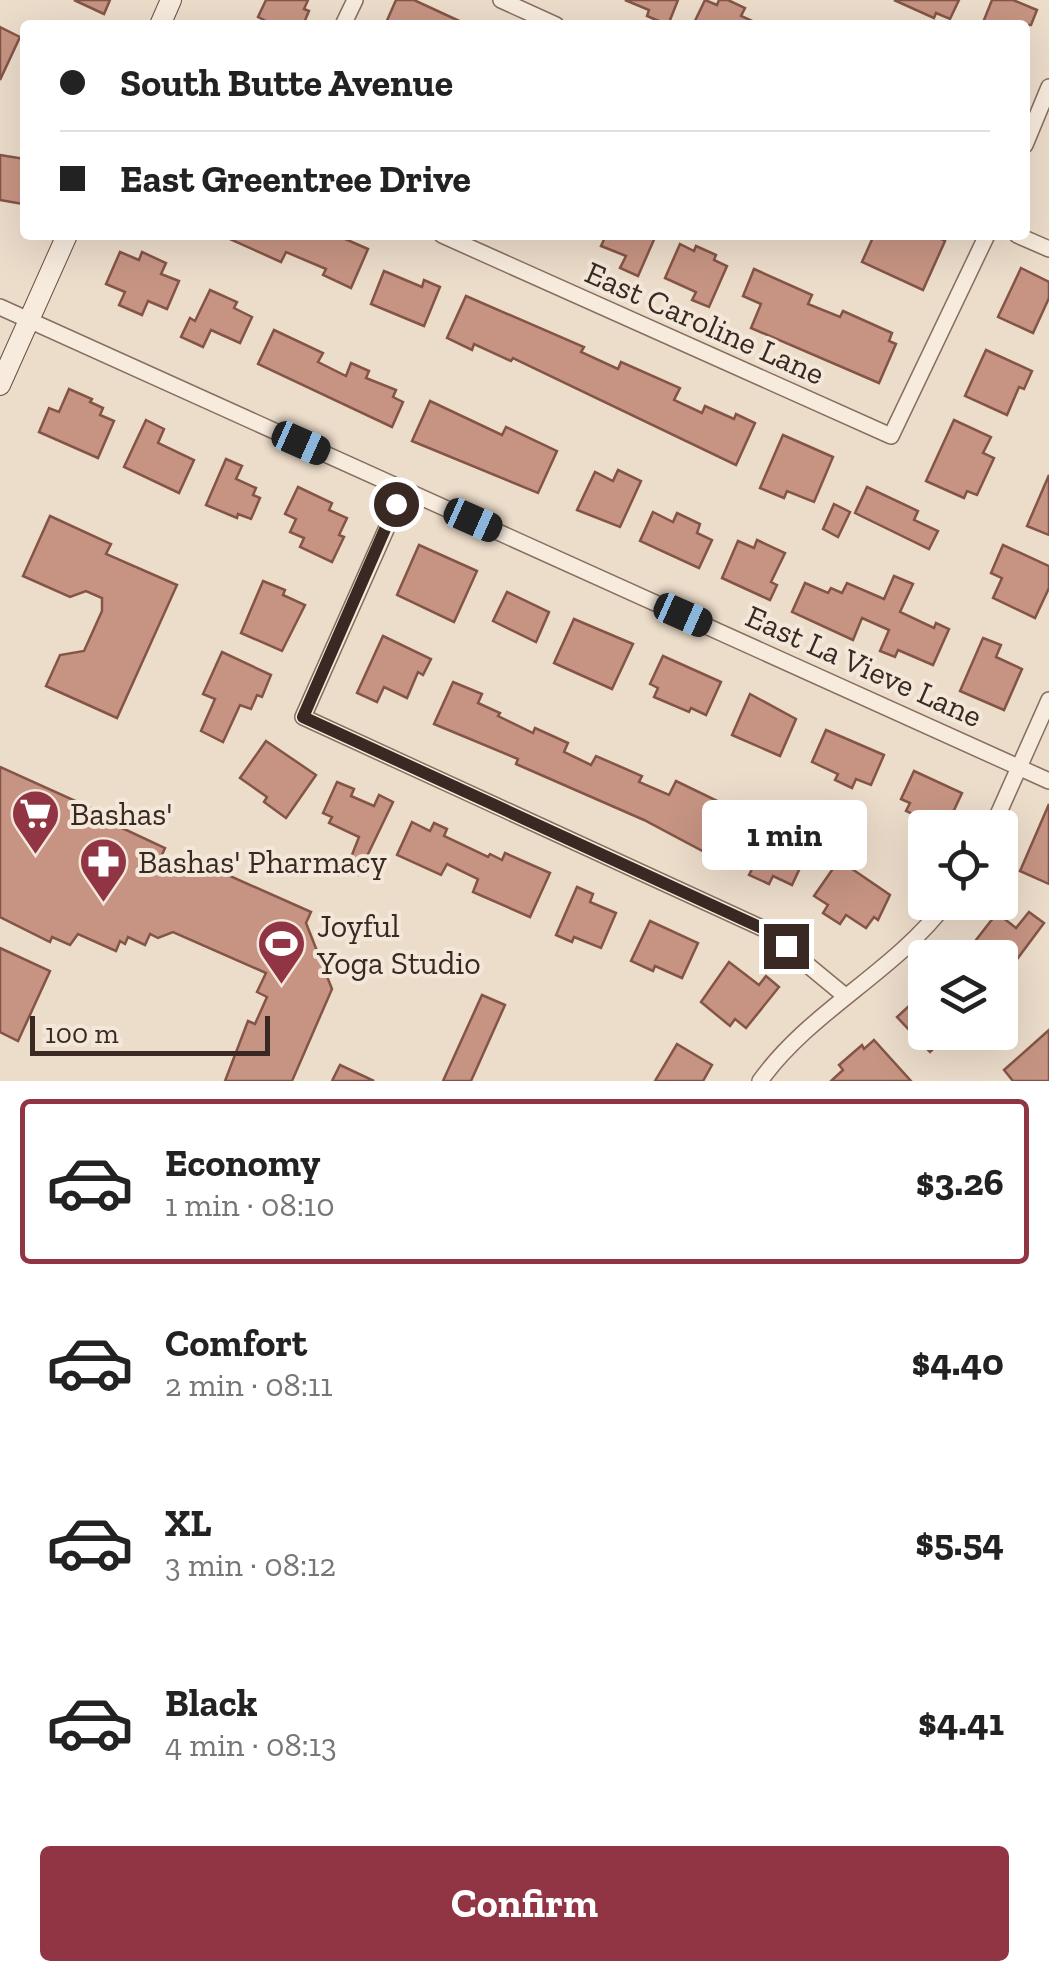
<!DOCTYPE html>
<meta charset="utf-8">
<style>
:root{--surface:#fff;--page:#f6f6f6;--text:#222;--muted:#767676;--line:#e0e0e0;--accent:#913444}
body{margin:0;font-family:"Zilla Slab",serif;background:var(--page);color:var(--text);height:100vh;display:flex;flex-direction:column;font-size:38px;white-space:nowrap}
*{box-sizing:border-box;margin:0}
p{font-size:32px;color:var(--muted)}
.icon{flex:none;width:55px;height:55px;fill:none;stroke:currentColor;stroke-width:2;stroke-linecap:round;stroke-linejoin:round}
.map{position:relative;height:1081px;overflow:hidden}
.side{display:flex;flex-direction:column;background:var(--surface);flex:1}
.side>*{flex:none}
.guide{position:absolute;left:20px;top:20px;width:1010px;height:220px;border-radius:10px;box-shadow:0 10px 40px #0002;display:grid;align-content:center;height:220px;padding:0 40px;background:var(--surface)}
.fabs{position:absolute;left:908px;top:810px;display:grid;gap:20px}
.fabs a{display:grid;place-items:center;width:110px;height:110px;border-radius:10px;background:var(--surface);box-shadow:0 10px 40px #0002;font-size:50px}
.scale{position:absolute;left:30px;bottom:25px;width:240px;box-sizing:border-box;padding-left:10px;border:5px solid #392922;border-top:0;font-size:28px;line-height:35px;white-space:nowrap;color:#392922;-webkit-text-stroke:8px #f3e7d9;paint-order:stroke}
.end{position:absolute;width:45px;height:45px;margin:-22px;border:12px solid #392922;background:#fff;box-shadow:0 0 0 5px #fff}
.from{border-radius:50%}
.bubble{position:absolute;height:70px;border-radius:10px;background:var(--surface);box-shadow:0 10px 40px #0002;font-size:32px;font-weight:700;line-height:70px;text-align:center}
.car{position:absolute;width:30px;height:60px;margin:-30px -15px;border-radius:12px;box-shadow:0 0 8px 2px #0007;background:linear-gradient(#222 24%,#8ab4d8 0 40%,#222 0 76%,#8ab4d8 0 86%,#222 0)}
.guide b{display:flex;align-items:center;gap:35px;height:95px;font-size:38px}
.guide b+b{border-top:2px solid var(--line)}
.guide i{width:25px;height:25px;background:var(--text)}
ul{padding:18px 0 0;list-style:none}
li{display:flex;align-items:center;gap:30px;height:165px;margin:0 20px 15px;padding:0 20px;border:5px solid transparent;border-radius:10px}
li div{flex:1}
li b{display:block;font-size:38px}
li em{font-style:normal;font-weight:700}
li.selected{border-color:var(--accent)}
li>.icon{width:90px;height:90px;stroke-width:1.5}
.button{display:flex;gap:20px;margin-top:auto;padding:20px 40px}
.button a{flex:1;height:115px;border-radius:10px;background:var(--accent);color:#fff;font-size:40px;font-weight:700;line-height:115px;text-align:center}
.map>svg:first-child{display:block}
.building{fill:#c79483;stroke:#845547;stroke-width:2.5}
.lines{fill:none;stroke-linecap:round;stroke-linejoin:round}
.minor-casing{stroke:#876e5f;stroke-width:18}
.secondary-casing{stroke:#694f42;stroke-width:22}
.minor{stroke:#f7ebdd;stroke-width:15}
.secondary{stroke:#f7ebdd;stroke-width:20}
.route{stroke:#392922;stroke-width:12}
.labels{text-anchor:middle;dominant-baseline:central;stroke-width:8;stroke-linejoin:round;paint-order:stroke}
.street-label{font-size:32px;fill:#392922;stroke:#f3e7d9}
.poi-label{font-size:32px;fill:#392922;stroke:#f3e7d9;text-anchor:start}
</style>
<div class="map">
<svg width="1049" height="1081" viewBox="0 0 1049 1081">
<rect width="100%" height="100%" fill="#ecdcca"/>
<g class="building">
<path d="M74,0H110L104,14Z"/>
<path d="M266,0H308L304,9L309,11L303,25H274L258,17Z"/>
<path d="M396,0H414L468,25H385Z"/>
<path d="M625,0H678L668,25L647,16L649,10Z"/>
<path d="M705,0L717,5L719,0H728L745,8L741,16L761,25H693Z"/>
<path d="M894,0H959L950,19L936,13L934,18Z"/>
<path d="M992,0H1013L1037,10L1031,25H982Z"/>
<path d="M0,27L20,37L0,80Z"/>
<path d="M0,155L25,159L23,204L0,200Z"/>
<path d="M221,235H336L368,249L351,288L323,275L326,269L286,252L281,262Z"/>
<path d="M606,235H656L638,276L620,268L626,256L601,246Z"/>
<path d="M874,235H933L945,241L923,290L862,262Z"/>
<path d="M680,244L694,251L696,246L716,255L714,260L727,266L709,307L692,300L696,292L665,278Z"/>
<path d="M120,252L139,260L142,252L166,263L161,274L179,281L167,309L148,301L142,315L119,305L125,292L106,284Z"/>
<path d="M1021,268L1049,282V298L1033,333L998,317Z"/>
<path d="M754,269L812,295L808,304L840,317L843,311L892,333L889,341L896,344L879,383L751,328L761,304L743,296Z"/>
<path d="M384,271L422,287L424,280L440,287L424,326L371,304Z"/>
<path d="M210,290L237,302L234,308L252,317L240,343L211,330L203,347L181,337L190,318L195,321Z"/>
<path d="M466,296L584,347L581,352L618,369L621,362L680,388L674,400L702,413L705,406L734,419L736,414L755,423L736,465L513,358L511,361L474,344L472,350L447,338Z"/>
<path d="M274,330L323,353L318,362L346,376L351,363L369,371L366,378L396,390L393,397L403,402L392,427L258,364Z"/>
<path d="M986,350L1032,371L1024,389L1019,387L1007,415L965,396Z"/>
<path d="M69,389L92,399L90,402L103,408L100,415L114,421L98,458L39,432L49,408L59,412Z"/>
<path d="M430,401L502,435L506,427L557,451L538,493L412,441Z"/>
<path d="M146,420L164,429L158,443L194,460L179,493L124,467Z"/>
<path d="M954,420L991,437L983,453L994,458L977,495L967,491L964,498L926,481Z"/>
<path d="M783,435L833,457L814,502L787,491L784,498L760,488Z"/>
<path d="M226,459L242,466L236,479L256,488L253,495L260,498L251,519L238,514L237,518L206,505Z"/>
<path d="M618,470L641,481L620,527L577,510L595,472L613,481Z"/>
<path d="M1049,475V535L1027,526Z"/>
<path d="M298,487L332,503L329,510L347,518L339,535L344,537L332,562L300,547L304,538L290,532L296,519L285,514Z"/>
<path d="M867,487L918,511L914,520L938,531L929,549L855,513Z"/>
<path d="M834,504L850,512L838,537L823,529Z"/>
<path d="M653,512L673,522L677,513L700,524L697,533L712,540L699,568L640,541Z"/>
<path d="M50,516L111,544L106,554L177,585L117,718L46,686L60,655L84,651L102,611V598L86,591L70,597L23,576Z"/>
<path d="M757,540L785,553L771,582L777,585L770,600L722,578L738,541L754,548Z"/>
<path d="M419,545L477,571L454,622L397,595Z"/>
<path d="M1003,545L1049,566V588L1035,618L993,598L1002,578L991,573Z"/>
<path d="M894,576L913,584L900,612L934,628L936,623L949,629L933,665L898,650L895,657L880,651L889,630L862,618L853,640L792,612L805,583L828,593L831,588L842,593L847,583L884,599Z"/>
<path d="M263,581L285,590L283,595L305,605L282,651L241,633Z"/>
<path d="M507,592L549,612L536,642L493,621Z"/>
<path d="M574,619L633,644L612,689L554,663Z"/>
<path d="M383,636L431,659L423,675L418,672L407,698L384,687L377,702L357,693Z"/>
<path d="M983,638L1001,645L996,657L1022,669L1004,710L960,691Z"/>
<path d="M222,652L271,675L262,697L257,695L251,709L240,705L223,742L201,731L215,699L203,694Z"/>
<path d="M663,656L721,682L706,715L691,708L689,712L654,697L658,688L650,684Z"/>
<path d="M453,682L482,694L478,703L500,713L498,716L533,733L535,728L568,743L564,752L591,765L596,756L642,776L639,782L669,795L676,781L734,809L729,819L767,835L769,830L796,842L794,849L806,855L792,885L773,876L769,884L749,875L752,869L714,852L712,856L644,820L516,764L518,759L434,724Z"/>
<path d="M750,694L796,719L780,756L732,735Z"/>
<path d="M826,730L884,755L871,785L856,779L852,788L835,780L838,774L812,762Z"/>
<path d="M266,741L316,775L286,818L264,802L267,797L240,778Z"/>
<path d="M0,767L124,823L122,828L165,848L160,859L188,872L194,860L311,912L306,923L332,989L292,1081H225L248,1021L255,1024L267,997L257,992L266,973L173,932L158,938L150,934L145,945L128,937L125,944L120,941L116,951L78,934L70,945L52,937L50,942L0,917Z"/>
<path d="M914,771L962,793L949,821L937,816L934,824L906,811L910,803L901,799Z"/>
<path d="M337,782L354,789L351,796L374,806L379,795L393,802L358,875L346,870L359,837L329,823L332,817L323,813Z"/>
<path d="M1049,804V884L1020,871Z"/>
<path d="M412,822L430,831L434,823L447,829L444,836L488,857L490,854L502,860L505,853L550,873L530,917L473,892L478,879L447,864L441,875L397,855Z"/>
<path d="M839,860L890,895L878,920L874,917L866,928L846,915L840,924L823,913L828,905L814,896Z"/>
<path d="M577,887L593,894L590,902L616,913L601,948L574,937L572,942L556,935Z"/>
<path d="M1029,912L1044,923L1000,982V958H962L997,913L1016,928Z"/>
<path d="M650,921L698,943L682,978L655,966L653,971L631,961Z"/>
<path d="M0,948L50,971L18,1041L0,1032Z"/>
<path d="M729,962L759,985L766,976L779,987L746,1028L735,1019L730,1026L701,1002Z"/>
<path d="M925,991V1032H951L930,1052L897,1017Z"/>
<path d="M482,995L505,1005L471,1081H443Z"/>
<path d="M1049,1030V1081H1013L1004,1070Z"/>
<path d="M874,1040L911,1081H831L843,1070L839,1065L862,1045L864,1049Z"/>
<path d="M677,1044L712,1065L703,1081H655Z"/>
<path d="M340,1065L374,1081H332Z"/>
</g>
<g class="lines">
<defs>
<g id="minor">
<path d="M501,0L556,25"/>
<path d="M343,25L355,0"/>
<path d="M1025,145L1049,87"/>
<path d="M442,235L891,436L987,235"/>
<path d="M1017,235L1049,249"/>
<path d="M0,307L1049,781"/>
<path d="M404,489L303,717L764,929L844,995"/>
<path d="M992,828L1049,700"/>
<path d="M760,1081C811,1010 895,972 947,902"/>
</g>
<g id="secondary">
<path d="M160,25L171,0"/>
<path d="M0,385L67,235"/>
</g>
</defs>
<use href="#minor" class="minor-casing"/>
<use href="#secondary" class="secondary-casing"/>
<use href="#minor" class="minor"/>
<use href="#secondary" class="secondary"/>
</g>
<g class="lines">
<path class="route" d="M396,504L303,717L764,929L786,946"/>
</g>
<defs>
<symbol id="supermarket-pin" viewBox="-11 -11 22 30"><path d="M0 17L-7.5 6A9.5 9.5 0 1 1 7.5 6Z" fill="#913444" stroke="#f3e7d9"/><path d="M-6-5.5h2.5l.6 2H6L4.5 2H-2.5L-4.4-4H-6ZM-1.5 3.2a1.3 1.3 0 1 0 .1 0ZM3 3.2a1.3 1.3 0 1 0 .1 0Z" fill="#fff"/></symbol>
<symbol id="pharmacy-pin" viewBox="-11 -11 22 30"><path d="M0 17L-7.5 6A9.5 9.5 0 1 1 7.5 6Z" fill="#913444" stroke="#f3e7d9"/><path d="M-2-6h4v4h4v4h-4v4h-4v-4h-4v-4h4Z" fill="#fff"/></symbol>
<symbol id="stadium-pin" viewBox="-11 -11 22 30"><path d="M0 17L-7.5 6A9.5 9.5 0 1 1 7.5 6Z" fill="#913444" stroke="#f3e7d9"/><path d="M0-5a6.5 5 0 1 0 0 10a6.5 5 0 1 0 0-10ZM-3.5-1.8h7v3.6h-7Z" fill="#fff"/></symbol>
</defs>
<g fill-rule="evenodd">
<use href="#supermarket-pin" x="8" y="786" width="55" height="75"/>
<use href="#pharmacy-pin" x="76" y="834" width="55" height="75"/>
<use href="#stadium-pin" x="254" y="916" width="55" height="75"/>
</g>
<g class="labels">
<g class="street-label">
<text transform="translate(705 323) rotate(24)">East Caroline Lane</text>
<text transform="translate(864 666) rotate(24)">East La Vieve Lane</text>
</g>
<g class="poi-label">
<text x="70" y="814">Bashas'</text>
<text x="138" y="862">Bashas' Pharmacy</text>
<text x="317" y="926">Joyful<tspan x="317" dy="37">Yoga Studio</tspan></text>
</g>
</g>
</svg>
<div class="fabs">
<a><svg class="icon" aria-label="locate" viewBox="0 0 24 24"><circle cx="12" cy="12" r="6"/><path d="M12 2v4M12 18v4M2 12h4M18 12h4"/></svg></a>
<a><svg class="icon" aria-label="layers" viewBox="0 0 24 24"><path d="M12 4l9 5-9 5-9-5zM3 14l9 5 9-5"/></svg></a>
</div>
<div class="scale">100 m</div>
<i class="end from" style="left:396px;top:504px"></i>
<i class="end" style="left:786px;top:946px"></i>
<div class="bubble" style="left:702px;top:800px;width:165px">1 min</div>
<i class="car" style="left:301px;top:443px;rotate:114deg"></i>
<i class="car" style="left:473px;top:520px;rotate:114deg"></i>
<i class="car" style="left:683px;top:615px;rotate:114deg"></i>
<div class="guide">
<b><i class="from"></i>South Butte Avenue</b>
<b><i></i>East Greentree Drive</b>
</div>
</div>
<section class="side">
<ul>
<li class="selected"><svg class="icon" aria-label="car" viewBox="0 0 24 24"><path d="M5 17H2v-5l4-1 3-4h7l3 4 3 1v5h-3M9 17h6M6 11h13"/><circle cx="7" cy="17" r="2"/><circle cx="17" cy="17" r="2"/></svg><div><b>Economy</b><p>1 min · 08:10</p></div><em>$3.26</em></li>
<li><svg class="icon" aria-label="car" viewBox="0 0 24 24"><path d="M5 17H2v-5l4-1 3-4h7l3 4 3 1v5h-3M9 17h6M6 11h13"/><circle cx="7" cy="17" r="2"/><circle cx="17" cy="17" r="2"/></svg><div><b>Comfort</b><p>2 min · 08:11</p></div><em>$4.40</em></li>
<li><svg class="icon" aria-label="car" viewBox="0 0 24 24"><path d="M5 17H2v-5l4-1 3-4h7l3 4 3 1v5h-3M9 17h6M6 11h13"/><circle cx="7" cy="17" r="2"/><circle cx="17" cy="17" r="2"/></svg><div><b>XL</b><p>3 min · 08:12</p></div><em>$5.54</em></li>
<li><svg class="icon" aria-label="car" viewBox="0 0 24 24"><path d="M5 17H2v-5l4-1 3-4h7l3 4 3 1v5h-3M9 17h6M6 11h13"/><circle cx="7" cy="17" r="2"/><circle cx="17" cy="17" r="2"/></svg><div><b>Black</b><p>4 min · 08:13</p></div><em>$4.41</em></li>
</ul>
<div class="button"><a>Confirm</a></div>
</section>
